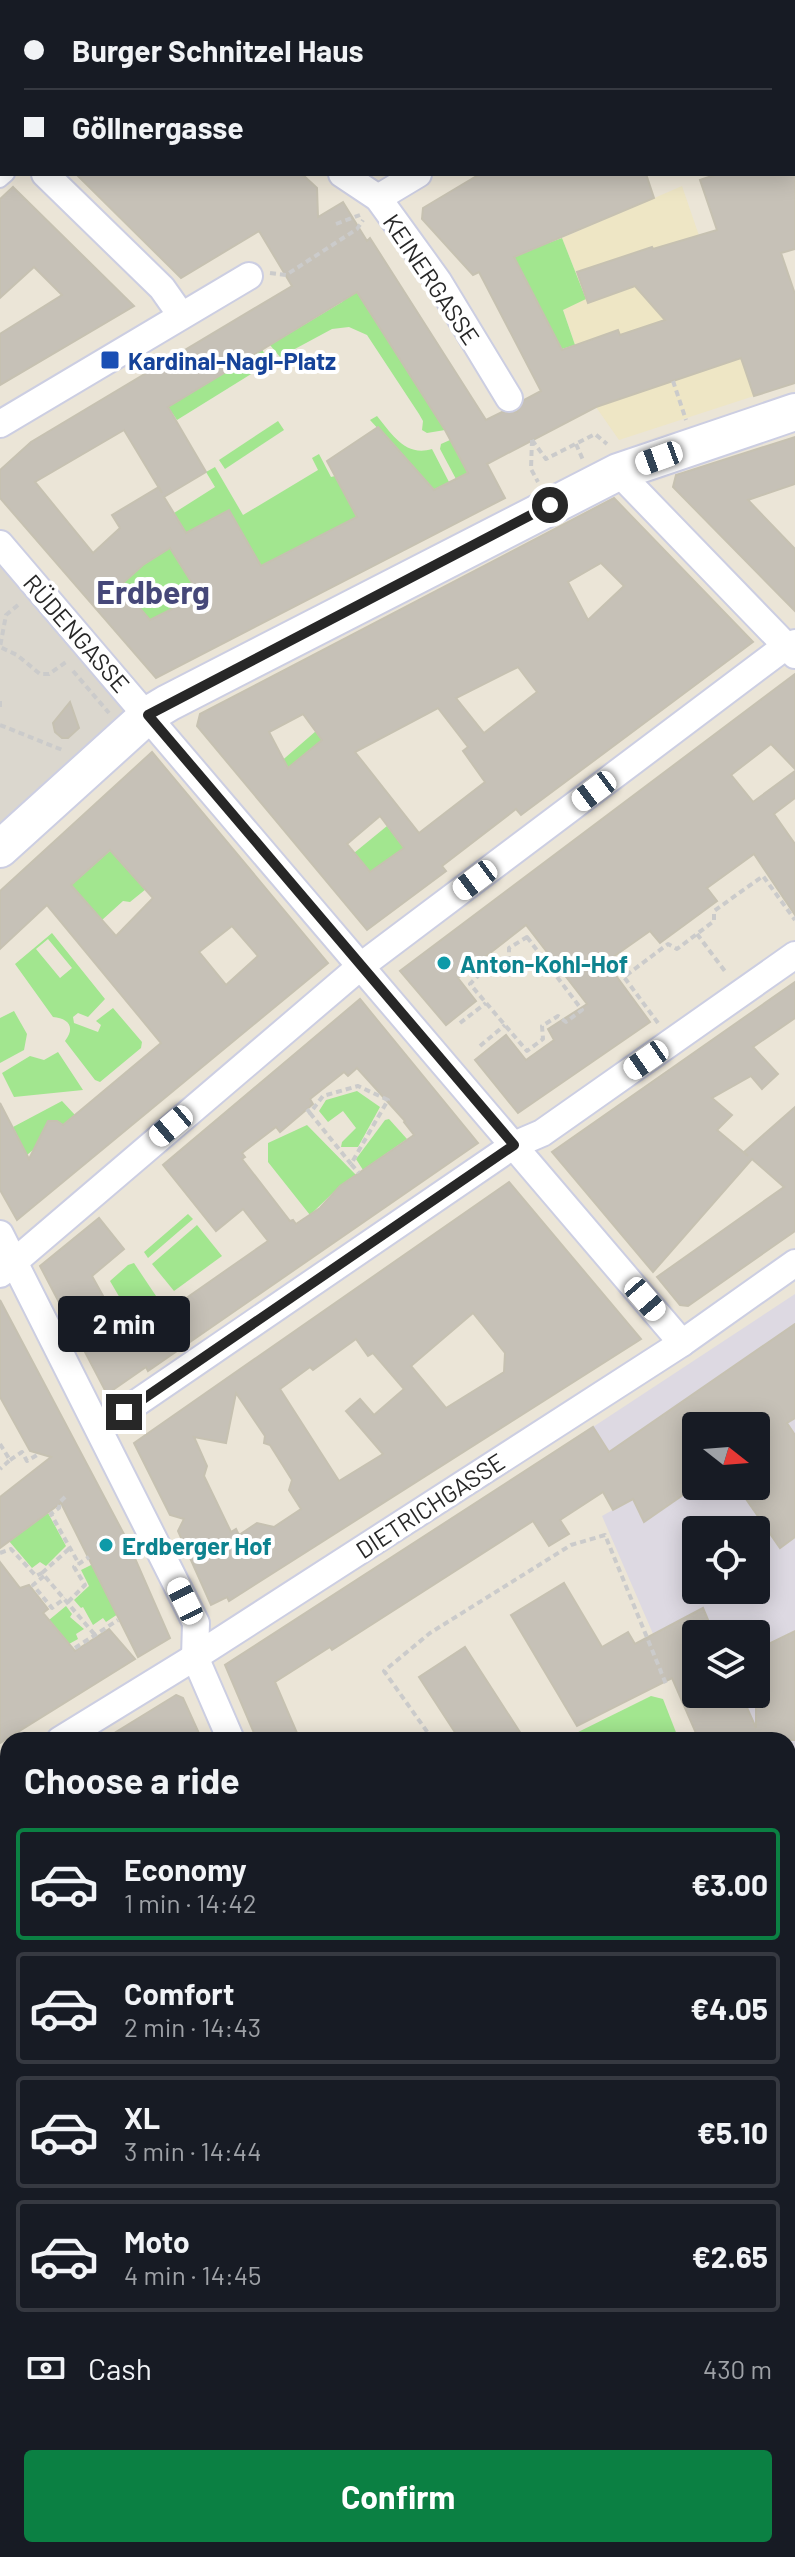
<!DOCTYPE html>
<meta charset="utf-8">
<style>
:root{--surface:#171b24;--page:#242831;--text:#f1f3f6;--muted:#9ea1a6;--line:#363941;--accent:#0b8043}
body{margin:0;font-family:Barlow,sans-serif;background:var(--page);color:var(--text);height:100vh;display:flex;flex-direction:column;font-size:30px;white-space:nowrap}
*{box-sizing:border-box;margin:0}
p{font-size:26px;color:var(--muted)}
.icon{flex:none;width:44px;height:44px;fill:none;stroke:currentColor;stroke-width:2;stroke-linecap:round;stroke-linejoin:round}
.map{position:relative;flex:1;overflow:hidden}
.drawer{position:absolute;left:0px;top:1732px;width:796px;height:826px;display:flex;flex-direction:column;background:var(--surface);border-radius:24px 24px 0 0;box-shadow:0 4px 20px #0003}
.drawer>*{flex:none}
.banner{position:absolute;left:0px;top:0px;width:796px;height:176px;box-shadow:0 4px 20px #0003;display:grid;align-content:center;height:176px;padding:0 24px;background:var(--surface)}
.needle{width:52px;rotate:107deg}
.buttons{position:absolute;left:682px;top:1412px;display:grid;gap:16px}
.buttons a{display:grid;place-items:center;width:88px;height:88px;border-radius:8px;background:var(--surface);box-shadow:0 4px 20px #0003;font-size:40px}
.end{position:absolute;width:36px;height:36px;margin:-18px;border:10px solid #272727;background:#fff;box-shadow:0 0 0 4px #fff}
.from{border-radius:50%}
.bubble{position:absolute;height:56px;border-radius:8px;background:var(--surface);box-shadow:0 4px 20px #0003;font-size:26px;font-weight:700;line-height:56px;text-align:center}
.car{position:absolute;width:24px;height:48px;margin:-24px -12px;border-radius:10px;box-shadow:0 0 6px 2px #0007;background:linear-gradient(#fff 24%,#345 0 40%,#fff 0 76%,#345 0 86%,#fff 0)}
.banner b{display:flex;align-items:center;gap:28px;height:76px;font-size:30px}
.banner b+b{border-top:2px solid var(--line)}
.banner i{width:20px;height:20px;background:var(--text)}
ul{padding:0;list-style:none}
li{display:flex;align-items:center;gap:24px;height:112px;margin:0 16px 12px;padding:0 8px;border:4px solid var(--line);border-radius:8px}
li div{flex:1}
li b{display:block;font-size:30px}
li em{font-style:normal;font-weight:700}
li.selected{border-color:var(--accent)}
li>.icon{width:72px;height:72px;stroke-width:1.5}
h2{padding:0 24px;font-size:36px;line-height:96px}
.pay{display:flex;align-items:center;gap:20px;height:88px;padding:0 24px;font-size:30px}
.pay p{margin-inline-start:auto}
.cta{display:flex;gap:16px;margin-top:auto;padding:16px 24px}
.cta a{flex:1;height:92px;border-radius:8px;background:var(--accent);color:#fff;font-size:32px;font-weight:700;line-height:92px;text-align:center}
.map>svg:first-child{display:block}
.industrial{fill:#ddd9e2;fill-rule:evenodd}
.education{fill:#eee6c5}
.green{fill:#a2e68f;fill-rule:evenodd}
.plaza{fill:#dbd7ce}
.water{fill:#62bcf5}
.lines{fill:none;stroke-linecap:round;stroke-linejoin:round}
.ferry{stroke:#06569c;stroke-width:2;stroke-dasharray:10 8;stroke-linecap:butt}
.building{fill:#c6c1b7;stroke:#c6c1b1;stroke-width:2;fill-rule:evenodd}
.lane-casing{stroke:#cccee2;stroke-width:18}
.street-casing{stroke:#cccee2;stroke-width:30}
.secondary-casing{stroke:#cccee2;stroke-width:40}
.primary-casing{stroke:#cbcbcb;stroke-width:46}
.path{stroke:#cbcbcb;stroke-width:4;stroke-dasharray:6 4;stroke-linecap:butt}
.lane{stroke:#fff;stroke-width:14}
.street{stroke:#fff;stroke-width:26}
.secondary{stroke:#fff;stroke-width:36}
.primary{stroke:#f8e64f;stroke-width:42}
.route{stroke:#272727;stroke-width:10}
.transit-dot{fill:#1a4fb4;stroke:#fff;stroke-width:3}
.culture-dot{fill:#0f9aa8;stroke:#fff;stroke-width:3}
.labels{text-anchor:middle;dominant-baseline:central;stroke-width:8;stroke-linejoin:round;paint-order:stroke}
.street-label{font-size:24px;fill:#272727;stroke:#fff}
.transit-label{font-size:24px;font-weight:bold;fill:#164399;stroke:#fff;text-anchor:start}
.culture-label{font-size:24px;font-weight:bold;fill:#0d838f;stroke:#fff;text-anchor:start}
.district-label{font-size:32px;font-weight:bold;fill:#464879;stroke:#fff}
</style>
<div class="map">
<svg width="795" height="2557" viewBox="0 0 795 2557">
<rect width="100%" height="100%" fill="#ebe5d7"/>
<path class="industrial" d="M795,1294V1957L788,1941V1740H699L602,1516L632,1499L593,1427ZM696,1426H756V1486H696ZM696,1530H756V1590H696ZM696,1634H756V1694H696Z"/>
<path class="education" d="M682,186L754,396L619,440L596,407L563,309L586,298L562,238Z"/>
<g class="green">
<path d="M515,204L540,246L562,238L586,299L563,310L575,345L562,349L510,252Z"/>
<path d="M354,287L445,430L427,433L422,430L423,421L419,414L367,335L349,327L332,329L280,357L270,345L342,302Z"/>
<path d="M262,349L269,363L177,420L168,407Z"/>
<path d="M377,416C392,434 405,457 432,449L449,482L429,492L423,478L370,420Z"/>
<path d="M278,421L284,430L225,469L219,460Z"/>
<path d="M450,440L468,473L456,479L440,449L441,444Z"/>
<path d="M319,454L331,477L335,476L357,517L261,566L229,511L186,533L174,513L215,487L206,472L215,467L243,515L318,470L312,458Z"/>
<path d="M170,548L197,591L188,596L190,600L171,609L176,621L159,631L125,591L127,588L123,583L143,565Z"/>
<path d="M316,731L322,740L299,759L295,773L278,764Z"/>
<path d="M387,826L406,851L370,874L354,853Z"/>
<path d="M111,850L146,889L130,902L123,901L102,920L71,885Z"/>
<path d="M52,933L105,999L88,1017L78,1013L73,1017L74,1023L98,1032L101,1025L96,1021L113,1008L142,1042L141,1048L100,1082L95,1080L65,1041C76,1027 68,1018 53,1017L15,964ZM48,939L72,968L60,978L36,949Z"/>
<path d="M14,1011L27,1034L24,1050L0,1063V1018Z"/>
<path d="M58,1052L83,1090L14,1097L2,1073L30,1056L44,1060Z"/>
<path d="M357,1091L380,1107L358,1147H341L342,1142L356,1128L343,1111L328,1122L319,1111L326,1100Z"/>
<path d="M62,1101L75,1115L63,1125L51,1121L47,1138L27,1155L13,1127Z"/>
<path d="M389,1119L407,1139L363,1170L356,1159L385,1120Z"/>
<path d="M307,1125L356,1175L340,1186L310,1215L268,1162V1143Z"/>
<path d="M188,1214L193,1219L148,1258L144,1252Z"/>
<path d="M197,1225L222,1256L174,1291L152,1264Z"/>
<path d="M134,1263L158,1299L131,1317L110,1281L128,1265Z"/>
<path d="M48,1513L66,1546L46,1566L40,1562L32,1568L9,1541Z"/>
<path d="M93,1564L118,1614L106,1622L103,1618L93,1625L83,1607L81,1608L74,1600L89,1586L81,1570Z"/>
<path d="M66,1606L72,1614L70,1617L84,1629L76,1634L78,1639L69,1644L49,1620Z"/>
<path d="M651,1696L663,1699L679,1740H562Z"/>
<path d="M0,2068L8,2075V2145L0,2149Z"/>
<path d="M795,2293V2395L788,2399V2298Z"/>
<path d="M8,2510V2550H434L394,2557H0V2511Z"/>
</g>
<path class="plaza" d="M0,544L148,715L0,849Z"/>
<path class="water" d="M795,2405V2557H430L460,2550H788V2409Z"/>
<g class="lines">
<g class="ferry">
<path d="M788,2511L795,2507"/>
<path d="M709,2557L721,2550"/>
</g>
</g>
<g class="building">
<path d="M76,174H302L317,188L318,217L343,202L367,241L370,238L486,420L502,412H517L524,400L541,391L479,272L473,275L422,219L423,208L480,174H646L654,198L514,257L562,350L618,330L620,335L665,320L635,286L588,303L577,272L652,247L653,249L717,230L700,180L718,174H795V249L781,253L795,294V383L754,396L741,358L596,407L487,464L505,498L156,678L0,498V470L31,442L292,286L259,231L181,278ZM357,292L445,430L468,473L434,490L378,427L327,461L357,517L261,566L229,510L186,533L164,497L206,472L168,407ZM124,430L162,493L159,487L112,515L120,528L93,553L35,482ZM170,548L197,591L188,596L190,600L150,620L125,591L128,589L123,583L143,565Z"/>
<path d="M13,187L134,306L0,385V334L62,295L34,267L0,298V199Z"/>
<path d="M795,437V484L748,500L795,549V611L673,487L676,475Z"/>
<path d="M614,498L753,642L521,815L516,809L442,866L446,871L367,930L197,726L200,714ZM601,563L624,586L588,620L568,582ZM518,667L537,692L484,733L456,698ZM438,708L468,747L463,751L485,782L419,833L355,752ZM303,714L322,740L288,768L269,732ZM380,816L404,848L370,872L347,844Z"/>
<path d="M795,674V769L771,744L731,775L753,802L795,771V798L774,814L795,844V915L754,854L707,888L717,901L660,943L650,931L606,962L650,1022L518,1113L475,1060L506,1035L526,1060L554,1040L548,1029L587,1004L526,925L458,978L476,1001L446,1025L400,971Z"/>
<path d="M70,702L79,728L68,738H62L55,732L53,723Z"/>
<path d="M152,752L328,963L17,1220L0,1190V1103L29,1159L48,1121H57L63,1125L161,1043L47,905L0,949V891ZM110,850L153,898L116,936L71,885ZM232,926L258,956L226,985L199,952Z"/>
<path d="M795,982V1018L753,1047L778,1074L762,1089L751,1076L712,1098L732,1115L717,1130L748,1156L744,1152L795,1107V1231L688,1306L680,1305L657,1277L784,1187L752,1159L653,1272L552,1152Z"/>
<path d="M360,999L478,1143L148,1371L146,1367L107,1394L40,1266L99,1218L124,1249L92,1276L124,1334L129,1331L132,1336L268,1241L243,1209L216,1231L163,1165ZM357,1068L405,1121L404,1122L414,1135L340,1186L320,1208L296,1224L293,1220L290,1221L242,1159L245,1157L242,1153L276,1127L280,1132L313,1104L310,1099L344,1072L348,1076Z"/>
<path d="M509,1182L641,1339L229,1601L227,1597L211,1605L178,1531L184,1519L170,1515L134,1443ZM473,1313L505,1353L504,1372L446,1408L411,1366ZM356,1339L368,1356L373,1353L404,1389L374,1415L360,1399L346,1411L383,1454L339,1481L280,1389L310,1367L313,1370ZM236,1393L265,1436L264,1443L270,1445L292,1480L289,1490L301,1509L274,1527L257,1523L239,1535L236,1529L231,1532L204,1476L207,1466L194,1437L226,1443Z"/>
<path d="M0,1300L126,1538L170,1638L138,1657L61,1503L0,1548V1497L51,1457L30,1451L0,1397Z"/>
<path d="M795,1324V1418L787,1423L795,1435V1537L780,1548L737,1486H756V1426L696,1425V1486L644,1522L633,1499L613,1510L603,1492L560,1520L569,1534L549,1546L533,1521L332,1650L330,1647L275,1682L300,1740H257L225,1665L593,1427L609,1452Z"/>
<path d="M0,1562L20,1588L29,1585L48,1609L43,1613L75,1651L109,1629L135,1659L0,1743Z"/>
<path d="M564,1583L602,1647L628,1632L635,1644L703,1608L714,1634H696V1694H741L756,1728V1650L795,1631V1740H699L672,1678L577,1726L511,1615Z"/>
<path d="M465,1647L525,1740H460L419,1677Z"/>
<path d="M176,1695L183,1698L202,1740H103Z"/>
</g>
<g class="lines">
<defs>
<g id="lane">
<path d="M0,180L7,174"/>
<path d="M788,2211L795,2206"/>
<path d="M788,2225L795,2226"/>
</g>
<g id="street">
<path d="M152,0L154,2"/>
<path d="M703,2L707,0"/>
<path d="M0,131L2,133"/>
<path d="M45,174L162,288L181,315"/>
<path d="M342,174L378,198L438,281L509,398"/>
<path d="M378,198L418,174"/>
<path d="M0,424L249,276"/>
<path d="M618,472L795,655"/>
<path d="M0,544L682,1343"/>
<path d="M0,1234L196,1623L195,1657L231,1740"/>
<path d="M0,1274L361,966L786,646L795,643"/>
<path d="M100,1428L514,1145L542,1133L795,955"/>
<path d="M60,1740L195,1657L682,1343L795,1263"/>
<path d="M0,1777L8,1772"/>
</g>
<path id="secondary" d="M0,849L148,715L168,703L618,472L795,412"/>
<g id="primary">
<path d="M788,2273L795,2269"/>
<path d="M0,2496L8,2495"/>
</g>
</defs>
<use href="#lane" class="lane-casing"/>
<use href="#street" class="street-casing"/>
<use href="#secondary" class="secondary-casing"/>
<use href="#primary" class="primary-casing"/>
<g class="path">
<path d="M336,224L360,215"/>
<path d="M270,273L286,275L357,229L363,220"/>
<path d="M673,381L686,420"/>
<path d="M532,440L546,459L595,434L607,444"/>
<path d="M532,440L531,469L538,482"/>
<path d="M576,444L583,460"/>
<path d="M18,605L6,615L0,647L17,655L40,674H49L66,662"/>
<path d="M73,671L109,713"/>
<path d="M0,701V708"/>
<path d="M0,725L65,751"/>
<path d="M697,934L727,974"/>
<path d="M527,937L582,1010L566,1022L558,1016L542,1026L543,1039L527,1051L470,984L487,967L497,970L509,962V948Z"/>
<path d="M460,1023L486,1003"/>
<path d="M658,1023L624,977L668,944L677,949L714,921V911L763,876L795,920"/>
<path d="M480,1046L505,1025"/>
<path d="M307,1109L310,1113L323,1096L358,1086L388,1100L351,1164L359,1173"/>
<path d="M310,1113L351,1164"/>
<path d="M0,1444L10,1460L0,1469"/>
<path d="M10,1460L22,1452L27,1461L37,1455"/>
<path d="M65,1497L60,1502L59,1508L51,1514L79,1564"/>
<path d="M0,1553L11,1549L36,1576L42,1573L95,1635"/>
<path d="M42,1573L70,1548"/>
<path d="M44,1576L33,1585L52,1608L65,1598"/>
<path d="M68,1602L85,1585L74,1567L89,1557"/>
<path d="M75,1648L118,1620"/>
<path d="M433,1740L384,1671L430,1633L571,1545L605,1535L666,1684"/>
<path d="M0,1888L8,1906"/>
<path d="M0,1914L8,1910"/>
<path d="M0,1963L8,1959"/>
<path d="M1,2035L5,2032"/>
<path d="M0,2064L8,2060"/>
<path d="M0,2268L8,2267"/>
<path d="M788,2343L795,2338"/>
<path d="M788,2383L795,2379"/>
<path d="M72,2557L117,2550"/>
<path d="M302,2557L346,2550"/>
</g>
<use href="#lane" class="lane"/>
<use href="#street" class="street"/>
<use href="#secondary" class="secondary"/>
<use href="#primary" class="primary"/>
</g>
<g class="lines">
<path class="route" d="M124,1412L514,1145L148,715L550,505"/>
</g>
<rect class="transit-dot" x="100" y="350" width="20" height="20" rx="4"/>
<g class="culture-dot">
<circle cx="444" cy="963" r="8"/>
<circle cx="106" cy="1545" r="8"/>
</g>
<g class="labels">
<g class="street-label">
<text transform="translate(432 279) rotate(56)">KEINERGASSE</text>
<text transform="translate(77 633) rotate(49)">RÜDENGASSE</text>
<text transform="translate(430 1505) rotate(-33)">DIETRICHGASSE</text>
</g>
<g class="transit-label">
<text x="128" y="360">Kardinal-Nagl-Platz</text>
</g>
<g class="culture-label">
<text x="460" y="963">Anton-Kohl-Hof</text>
<text x="122" y="1545">Erdberger Hof</text>
</g>
<g class="district-label">
<text x="153" y="591">Erdberg</text>
</g>
</g>
</svg>
<div class="buttons">
<a><svg class="needle" viewBox="-14 -14 28 28"><path d="M0-13l5 13h-10z" fill="#e53935"/><path d="M0 13l5-13h-10z" fill="#9ea1a6"/></svg></a>
<a><svg class="icon" aria-label="locate" viewBox="0 0 24 24"><circle cx="12" cy="12" r="6"/><path d="M12 2v4M12 18v4M2 12h4M18 12h4"/></svg></a>
<a><svg class="icon" aria-label="layers" viewBox="0 0 24 24"><path d="M12 4l9 5-9 5-9-5zM3 14l9 5 9-5"/></svg></a>
</div>
<i class="end from" style="left:550px;top:505px"></i>
<i class="end" style="left:124px;top:1412px"></i>
<div class="bubble" style="left:58px;top:1296px;width:132px">2 min</div>
<i class="car" style="left:659px;top:458px;rotate:250deg"></i>
<i class="car" style="left:594px;top:791px;rotate:233deg"></i>
<i class="car" style="left:475px;top:880px;rotate:233deg"></i>
<i class="car" style="left:646px;top:1060px;rotate:235deg"></i>
<i class="car" style="left:171px;top:1126px;rotate:230deg"></i>
<i class="car" style="left:645px;top:1299px;rotate:139deg"></i>
<i class="car" style="left:185px;top:1601px;rotate:334deg"></i>
<div class="banner">
<b><i class="from"></i>Burger Schnitzel Haus</b>
<b><i></i>Göllnergasse</b>
</div>
<section class="drawer">
<h2>Choose a ride</h2>
<ul>
<li class="selected"><svg class="icon" aria-label="car" viewBox="0 0 24 24"><path d="M5 17H2v-5l4-1 3-4h7l3 4 3 1v5h-3M9 17h6M6 11h13"/><circle cx="7" cy="17" r="2"/><circle cx="17" cy="17" r="2"/></svg><div><b>Economy</b><p>1 min · 14:42</p></div><em>€3.00</em></li>
<li><svg class="icon" aria-label="car" viewBox="0 0 24 24"><path d="M5 17H2v-5l4-1 3-4h7l3 4 3 1v5h-3M9 17h6M6 11h13"/><circle cx="7" cy="17" r="2"/><circle cx="17" cy="17" r="2"/></svg><div><b>Comfort</b><p>2 min · 14:43</p></div><em>€4.05</em></li>
<li><svg class="icon" aria-label="car" viewBox="0 0 24 24"><path d="M5 17H2v-5l4-1 3-4h7l3 4 3 1v5h-3M9 17h6M6 11h13"/><circle cx="7" cy="17" r="2"/><circle cx="17" cy="17" r="2"/></svg><div><b>XL</b><p>3 min · 14:44</p></div><em>€5.10</em></li>
<li><svg class="icon" aria-label="car" viewBox="0 0 24 24"><path d="M5 17H2v-5l4-1 3-4h7l3 4 3 1v5h-3M9 17h6M6 11h13"/><circle cx="7" cy="17" r="2"/><circle cx="17" cy="17" r="2"/></svg><div><b>Moto</b><p>4 min · 14:45</p></div><em>€2.65</em></li>
</ul>
<div class="pay"><svg class="icon" aria-label="cash" viewBox="0 0 24 24"><path d="M3 7h18v10H3z"/><circle cx="12" cy="12" r="2"/></svg>Cash<p>430 m</p></div>
<div class="cta"><a>Confirm</a></div>
</section>
</div>
